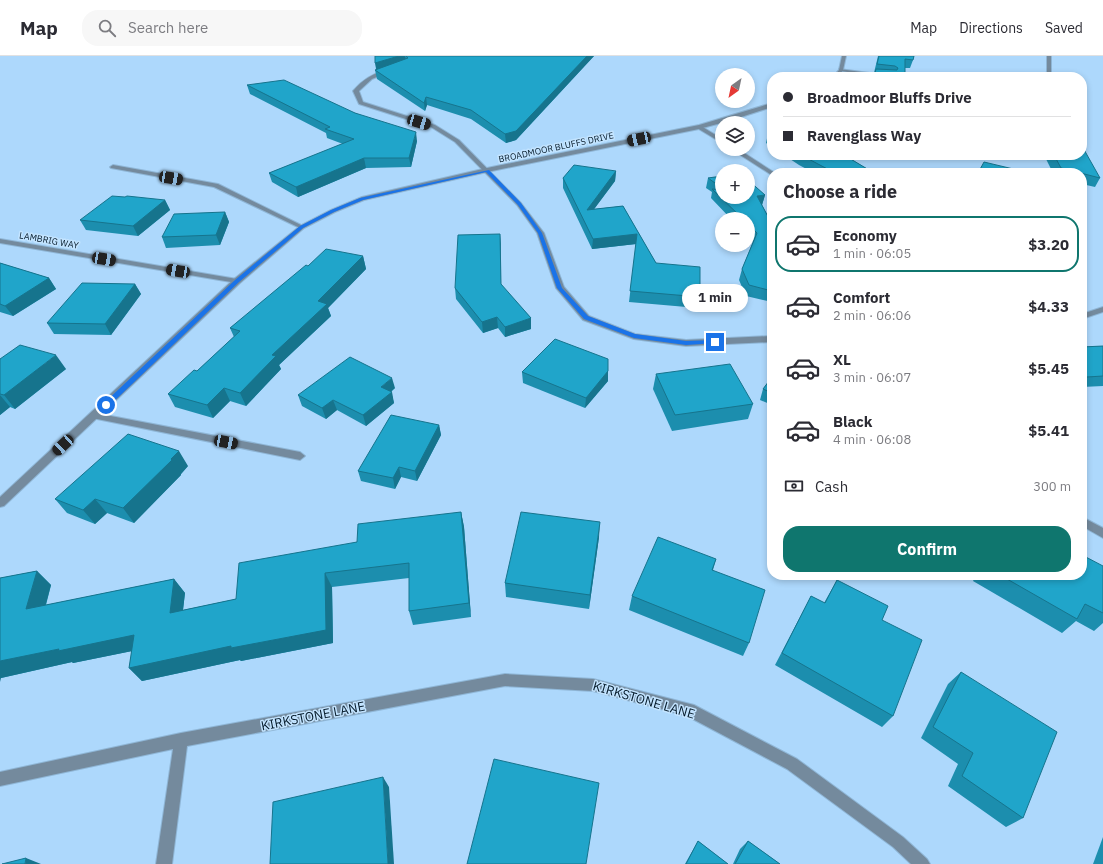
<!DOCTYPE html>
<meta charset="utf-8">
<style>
:root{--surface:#fff;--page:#f7f7f7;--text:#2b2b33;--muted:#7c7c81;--line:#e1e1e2;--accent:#0f766e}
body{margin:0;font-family:"IBM Plex Sans",sans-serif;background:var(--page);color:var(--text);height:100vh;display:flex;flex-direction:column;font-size:15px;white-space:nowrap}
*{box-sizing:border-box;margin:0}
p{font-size:13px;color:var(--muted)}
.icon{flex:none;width:22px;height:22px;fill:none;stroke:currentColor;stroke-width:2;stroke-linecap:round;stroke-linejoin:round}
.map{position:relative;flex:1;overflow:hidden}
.sheet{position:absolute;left:767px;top:112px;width:320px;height:412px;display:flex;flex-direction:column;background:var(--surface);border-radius:16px;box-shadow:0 2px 6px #0003}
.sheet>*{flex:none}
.banner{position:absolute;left:767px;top:16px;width:320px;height:88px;border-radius:16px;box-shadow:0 2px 6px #0003;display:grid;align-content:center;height:88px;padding:0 16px;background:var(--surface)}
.needle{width:26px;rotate:213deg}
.buttons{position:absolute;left:715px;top:12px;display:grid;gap:8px}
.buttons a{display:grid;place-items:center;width:40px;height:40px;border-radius:50%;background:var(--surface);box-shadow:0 2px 6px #0003;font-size:20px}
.end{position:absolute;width:18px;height:18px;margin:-9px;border:5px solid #1a73e8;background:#fff;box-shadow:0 0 0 2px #fff}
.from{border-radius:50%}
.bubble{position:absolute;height:28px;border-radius:14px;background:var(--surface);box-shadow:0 2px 6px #0003;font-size:13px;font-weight:700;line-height:28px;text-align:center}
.car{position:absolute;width:12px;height:24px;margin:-12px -6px;border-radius:5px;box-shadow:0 0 3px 1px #0007;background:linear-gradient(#222 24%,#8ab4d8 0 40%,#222 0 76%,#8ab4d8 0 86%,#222 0)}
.banner b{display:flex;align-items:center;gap:14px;height:38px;font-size:15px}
.banner b+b{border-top:1px solid var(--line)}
.banner i{width:10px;height:10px;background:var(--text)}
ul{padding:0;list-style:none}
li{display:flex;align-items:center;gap:12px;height:56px;margin:0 8px 6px;padding:0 8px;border:2px solid transparent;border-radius:16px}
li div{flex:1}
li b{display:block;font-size:15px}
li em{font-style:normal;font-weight:700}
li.on{border-color:var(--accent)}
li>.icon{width:36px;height:36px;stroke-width:1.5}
h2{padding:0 16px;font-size:18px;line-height:48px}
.pay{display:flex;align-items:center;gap:10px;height:44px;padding:0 16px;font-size:15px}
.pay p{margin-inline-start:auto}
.button{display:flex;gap:8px;margin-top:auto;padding:8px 16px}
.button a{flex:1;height:46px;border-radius:16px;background:var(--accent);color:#fff;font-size:16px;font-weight:700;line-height:46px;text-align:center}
header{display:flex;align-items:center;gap:24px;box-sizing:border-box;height:56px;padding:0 20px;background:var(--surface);border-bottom:1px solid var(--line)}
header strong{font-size:19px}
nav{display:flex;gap:22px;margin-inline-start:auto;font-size:14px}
.search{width:280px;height:36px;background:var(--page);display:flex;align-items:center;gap:10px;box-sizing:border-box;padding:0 14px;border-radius:16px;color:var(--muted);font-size:15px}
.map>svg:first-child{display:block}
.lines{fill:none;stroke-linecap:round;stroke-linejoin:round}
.service-casing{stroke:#8fb6d6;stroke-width:2}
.minor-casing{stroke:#8fb6d6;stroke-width:2}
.tertiary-casing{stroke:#8fb6d6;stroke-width:2}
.service{fill:#748a9d;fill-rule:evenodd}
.minor{fill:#748a9d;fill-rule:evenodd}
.tertiary{fill:#748a9d;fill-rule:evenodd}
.wall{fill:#1c8eae}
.shaded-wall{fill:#16748d}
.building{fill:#20a5ca;stroke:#16748d}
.route{fill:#1a73e8}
.labels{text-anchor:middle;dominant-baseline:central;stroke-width:3;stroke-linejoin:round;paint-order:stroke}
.far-street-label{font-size:9px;fill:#051a2a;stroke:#c3e4ff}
.near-street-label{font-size:13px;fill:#051a2a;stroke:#c3e4ff}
</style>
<header>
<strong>Map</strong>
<div class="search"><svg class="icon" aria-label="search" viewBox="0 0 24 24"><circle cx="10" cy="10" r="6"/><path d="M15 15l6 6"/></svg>Search here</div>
<nav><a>Map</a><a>Directions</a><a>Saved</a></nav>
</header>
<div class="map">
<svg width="1103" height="808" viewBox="0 0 1103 808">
<rect width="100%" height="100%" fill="#add8fc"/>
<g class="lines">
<defs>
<g id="service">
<path d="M113,109L218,128L305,171L300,172L214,131L111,112L110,111Z"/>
<path d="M95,357L300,396L305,400L300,404L92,362L90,360Z"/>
</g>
<g id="minor">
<path d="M1047,0H1051V17L1046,21H1040L1047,16Z"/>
<path d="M389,13L391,15L372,23L359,35L363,46L435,69L459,84L521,147L544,177L564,231L589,260L635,278L686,284L772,280V286L686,290L634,283L583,264L556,232L537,177L517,149L455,86L431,71L359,48L353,35C363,23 374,17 389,13Z"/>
<path d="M839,13L892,20L894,21H881L841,15Z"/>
<path d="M697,70H701L722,83V87L697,72Z"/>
<path d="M731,93H738L775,117L770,118Z"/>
<path d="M0,183L237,223L241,225L237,227L0,187Z"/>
<path d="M1103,251V256L1082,263V258Z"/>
<path d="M1082,461L1103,472V482L1082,470Z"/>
<path d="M505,618L593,623L694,649L797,703L903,781L927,803L930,808H911L893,791L787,713L687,660L593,635L505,630L187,690L172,808H156L173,693L0,730V716L181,677Z"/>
</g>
<g id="tertiary">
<path d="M842,0H846L843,14L838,21H833L839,14Z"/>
<path d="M772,47V51L732,64L699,73L487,116L364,144L335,156L304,172L240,227L4,450L0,451V441L234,223L300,170L331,154L362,141L487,112L699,69Z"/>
</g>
</defs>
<use href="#service" class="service-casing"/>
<use href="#minor" class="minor-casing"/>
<use href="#tertiary" class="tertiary-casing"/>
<use href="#service" class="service"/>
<use href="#minor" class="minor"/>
<use href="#tertiary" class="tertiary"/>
</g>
<g class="wall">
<path d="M375,0H594L516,84L506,87L471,63L427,49L425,55L377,23L375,14H376Z"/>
<path d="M878,0H914L913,4L910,12H905V21H873Z"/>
<path d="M247,29L355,57L417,85L411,111L366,112L298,141L272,126L269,117L343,88L327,82L326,77L250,38Z"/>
<path d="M772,77V91L766,87L768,78Z"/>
<path d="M784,99H844L874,117H814L799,109Z"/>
<path d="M906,99H922L917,103Z"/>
<path d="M928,99H935L933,101Z"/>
<path d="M1044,99H1082L1100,122L1095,131L1082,128V117H1053Z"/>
<path d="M616,115L615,125L594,153L623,150L656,207L700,241L698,252L629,246L636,188L592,193L563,132V122Z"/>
<path d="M722,120V141L765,139L762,149L772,168V246L746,240L739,224L742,213L753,186L748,181V163H731L711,142L712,136L706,132L708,122Z"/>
<path d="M165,144L170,154L138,180L86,174L80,164Z"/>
<path d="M225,156L229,166L220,189L166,192L162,181Z"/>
<path d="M500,178L501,229L531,262V273L505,281L498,272L483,277L456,243L455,232Z"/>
<path d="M363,200L366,213L328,252L331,260L279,309L281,313L246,350L230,345L213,362L175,351L168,338L197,315L234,281L230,272L308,210Z"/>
<path d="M0,207L49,222L56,233L13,260L0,256Z"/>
<path d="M135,228L141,238L111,279L54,278L47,267Z"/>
<path d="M1103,290V330L1082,331V291Z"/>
<path d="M0,303L66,313L15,353L10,351L0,359Z"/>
<path d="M608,315V325L585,352L523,327L522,316Z"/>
<path d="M656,318L753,348L748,363L672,375L653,333Z"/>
<path d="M772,321V349L760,344L763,333Z"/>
<path d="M395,332L391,336L394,347L366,370L337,354L326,363L302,350L298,339Z"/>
<path d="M439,369L441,379L417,425L401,421L395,433L361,425L358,415Z"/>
<path d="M188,410L181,418V419L134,467L107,457L95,468L67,457L55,443Z"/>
<path d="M461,456L464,471L471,561L413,569L409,555V522L332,531L333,587L241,605L240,604L142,625L129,612L132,595L73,607L72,606L1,622L0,522L37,515L51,529L46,549L174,523L185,537L183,554L236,543L357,486Z"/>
<path d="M599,481L589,553L506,541L505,527Z"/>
<path d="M716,503L713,514L749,587L743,600L629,554L632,540Z"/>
<path d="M1103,510V567L1094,575L1076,565L1062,577L973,525L976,519H1082Z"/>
<path d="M837,524L882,564L893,660L882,671L775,609L811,540L824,547Z"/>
<path d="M961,616L1023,762L1006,771L948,730L958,708L921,682L948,628Z"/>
<path d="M1103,781V808H1093Z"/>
<path d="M698,785L728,808H685Z"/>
<path d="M748,785L780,808H733L740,793Z"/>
</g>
<g class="shaded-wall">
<path d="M399,0H405L406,7L377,16L375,7Z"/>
<path d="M587,0H594L516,84L506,87L505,78Z"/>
<path d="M426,41L427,49L425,55L424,47Z"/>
<path d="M416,76L417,85L411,111L409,102Z"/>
<path d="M919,99H922L917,103Z"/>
<path d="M364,102L366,112L298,141L296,131Z"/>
<path d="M616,115L615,125L586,164L587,154Z"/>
<path d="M765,139L762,149L755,150L757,140Z"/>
<path d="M165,144L170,154L138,180L133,170Z"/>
<path d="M225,156L229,166L220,189L216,179Z"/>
<path d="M500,178L501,188V239V228Z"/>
<path d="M637,178L636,188L592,193L593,183Z"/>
<path d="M363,200L366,213L328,252L331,260L279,309L281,313L246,350L240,337L318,245Z"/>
<path d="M49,222L56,233L13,260L5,250Z"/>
<path d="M135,228L141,238L111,279L105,268Z"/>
<path d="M497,261L498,272L483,277L482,266Z"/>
<path d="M531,262V273L505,281V271Z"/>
<path d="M56,299L66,313L15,353L4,339Z"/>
<path d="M608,315V325L585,352L586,342Z"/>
<path d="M392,322L395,332L384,341L381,331Z"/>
<path d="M224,332L230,345L213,362L207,349Z"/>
<path d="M392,336L394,347L366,370L363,359Z"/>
<path d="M0,339L10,351L0,359Z"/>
<path d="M333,344L337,354L326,363L322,352Z"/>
<path d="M439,369L441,379L417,425L415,415Z"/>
<path d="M179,395L188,410L181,418V419L134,467L123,452Z"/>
<path d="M399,411L401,421L395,433L393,422Z"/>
<path d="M95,443L107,457L95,468L83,454Z"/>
<path d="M461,456L464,471L471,561L469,547Z"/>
<path d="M600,466L599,481L589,553L590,539Z"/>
<path d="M37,515L51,529L41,566L26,553Z"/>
<path d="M325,517L332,531L333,587L241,605L240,604L142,625L129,612Z"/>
<path d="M174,523L185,537L181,570L170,557Z"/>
<path d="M134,579L147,592L73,607L72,606L1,622L0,626V605L59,593Z"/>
<path d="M383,721L389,731L394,808H388Z"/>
<path d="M26,802L41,808H25Z"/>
</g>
<g class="building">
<path d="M375,0H399L375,7Z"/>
<path d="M406,0H587L516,75L505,78L471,54L426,41L424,47L375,14L408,2Z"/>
<path d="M879,0H914L913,4L905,3V21H874L876,13L897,14L898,12L895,10L877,8Z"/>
<path d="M284,24L355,57L416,76L409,102H364L296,131L269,117L354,83L325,73L330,71L247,29Z"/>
<path d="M772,77V80L768,78Z"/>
<path d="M1082,90L1100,122L1061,112L1054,99H1082Z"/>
<path d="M801,99H844L874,117H835Z"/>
<path d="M984,106L1030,117H978Z"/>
<path d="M574,109L616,115L587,154L623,150L656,207L700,211V241L630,235L637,178L593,183L563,122Z"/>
<path d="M722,120V132L708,122Z"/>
<path d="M748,124L765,139L757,140L772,168V235L749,229L742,213L757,177L748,168V163H743L712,133L722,134V141H748Z"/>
<path d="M112,140L125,141L127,140L165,144L133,170L80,164Z"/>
<path d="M225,156L216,179L162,181L174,158Z"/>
<path d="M500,178L501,228L531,262L505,271L497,261L482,266L455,232L458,179Z"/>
<path d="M326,193L363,200L318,245L327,248L272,299L276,300L240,337L224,332L207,349L168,338L194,314L197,315L240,275L230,272L306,209L308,210Z"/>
<path d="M0,207L49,222L5,250L0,248Z"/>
<path d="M82,227L135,228L105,268L47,267Z"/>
<path d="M555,283L608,303V315L586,342L522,316Z"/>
<path d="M20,289L56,299L4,339L0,338V303Z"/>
<path d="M1103,290V320L1087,321L1082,315V291Z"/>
<path d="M350,301L392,322L381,331L392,336L363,359L333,344L322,352L298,339Z"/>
<path d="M730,308L753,348L675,359L656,318Z"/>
<path d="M772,321V337L763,333Z"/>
<path d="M391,359L439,369L415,415L399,411L393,422L358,415Z"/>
<path d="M128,378L179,395L171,403L172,404L123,452L95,443L83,454L55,443Z"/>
<path d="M461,456L469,547L409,555V507L325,517L326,574L231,592V590L129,612L134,579L58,595L59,593L0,605V522L37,515L26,553L174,523L170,557L236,543L239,507L357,486L358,468Z"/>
<path d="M521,456L600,466L590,539L505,527Z"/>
<path d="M658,481L716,503L712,514L765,534L749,587L632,540Z"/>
<path d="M1082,499L1103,510V557L1085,548L1077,563L1000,519H1082Z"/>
<path d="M837,524L888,550L882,564L922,584L893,660L782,597L811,540L825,547Z"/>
<path d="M961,616L1057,676L1023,762L962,720L973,697L933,671Z"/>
<path d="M494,703L599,727L586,808H467Z"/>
<path d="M383,721L388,808H270L273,746Z"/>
<path d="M698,785L728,808H686Z"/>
<path d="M748,785L780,808H735Z"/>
<path d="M26,802L25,808H2Z"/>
</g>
<path class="route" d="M489,114L521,147L542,177L562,232L588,260L635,278L686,285L715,284L717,287L686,289L634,282L584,263L557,232L538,177L518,149L486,116L363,144L334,156L303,172L239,226L108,351H103V348L235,224L300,170L331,154L360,142Z"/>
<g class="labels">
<g class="far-street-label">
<text transform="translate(556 91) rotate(-12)">BROADMOOR BLUFFS DRIVE</text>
<text transform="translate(49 184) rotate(10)">LAMBRIG WAY</text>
</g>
<g class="near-street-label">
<text transform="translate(644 644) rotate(16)">KIRKSTONE LANE</text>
<text transform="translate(313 660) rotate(-11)">KIRKSTONE LANE</text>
</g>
</g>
</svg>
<div class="buttons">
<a><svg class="needle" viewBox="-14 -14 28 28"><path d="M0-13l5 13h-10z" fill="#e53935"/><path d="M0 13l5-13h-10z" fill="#7c7c81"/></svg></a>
<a><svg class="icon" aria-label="layers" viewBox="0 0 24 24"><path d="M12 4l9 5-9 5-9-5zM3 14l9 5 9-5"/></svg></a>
<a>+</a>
<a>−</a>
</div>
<i class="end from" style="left:106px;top:349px"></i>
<i class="end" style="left:715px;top:286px"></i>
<div class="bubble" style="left:682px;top:228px;width:66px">1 min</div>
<i class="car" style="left:419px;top:66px;rotate:106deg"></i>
<i class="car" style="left:639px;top:83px;rotate:258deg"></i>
<i class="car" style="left:171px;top:122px;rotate:100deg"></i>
<i class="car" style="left:104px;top:203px;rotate:100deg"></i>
<i class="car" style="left:178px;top:215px;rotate:280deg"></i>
<i class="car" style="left:226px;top:386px;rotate:101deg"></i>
<i class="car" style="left:63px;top:389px;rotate:227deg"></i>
<div class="banner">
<b><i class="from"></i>Broadmoor Bluffs Drive</b>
<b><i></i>Ravenglass Way</b>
</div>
<section class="sheet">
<h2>Choose a ride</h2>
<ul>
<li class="on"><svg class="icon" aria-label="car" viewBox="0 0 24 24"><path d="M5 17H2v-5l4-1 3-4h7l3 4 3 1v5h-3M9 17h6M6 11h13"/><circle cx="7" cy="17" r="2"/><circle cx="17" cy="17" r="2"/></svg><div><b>Economy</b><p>1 min · 06:05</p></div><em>$3.20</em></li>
<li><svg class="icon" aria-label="car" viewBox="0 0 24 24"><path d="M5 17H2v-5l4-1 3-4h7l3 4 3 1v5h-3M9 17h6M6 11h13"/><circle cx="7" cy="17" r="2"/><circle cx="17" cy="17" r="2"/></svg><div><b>Comfort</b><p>2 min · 06:06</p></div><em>$4.33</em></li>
<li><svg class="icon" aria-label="car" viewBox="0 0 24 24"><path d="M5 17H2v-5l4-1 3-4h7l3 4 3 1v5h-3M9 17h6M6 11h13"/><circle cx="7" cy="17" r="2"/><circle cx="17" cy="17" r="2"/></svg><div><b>XL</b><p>3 min · 06:07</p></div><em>$5.45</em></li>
<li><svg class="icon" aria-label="car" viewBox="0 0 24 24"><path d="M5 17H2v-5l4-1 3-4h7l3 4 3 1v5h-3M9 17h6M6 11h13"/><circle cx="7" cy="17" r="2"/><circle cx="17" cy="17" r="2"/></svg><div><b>Black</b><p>4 min · 06:08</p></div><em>$5.41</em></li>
</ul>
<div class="pay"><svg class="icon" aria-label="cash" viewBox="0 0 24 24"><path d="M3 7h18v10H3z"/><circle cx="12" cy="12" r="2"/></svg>Cash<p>300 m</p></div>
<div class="button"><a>Confirm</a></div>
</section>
</div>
